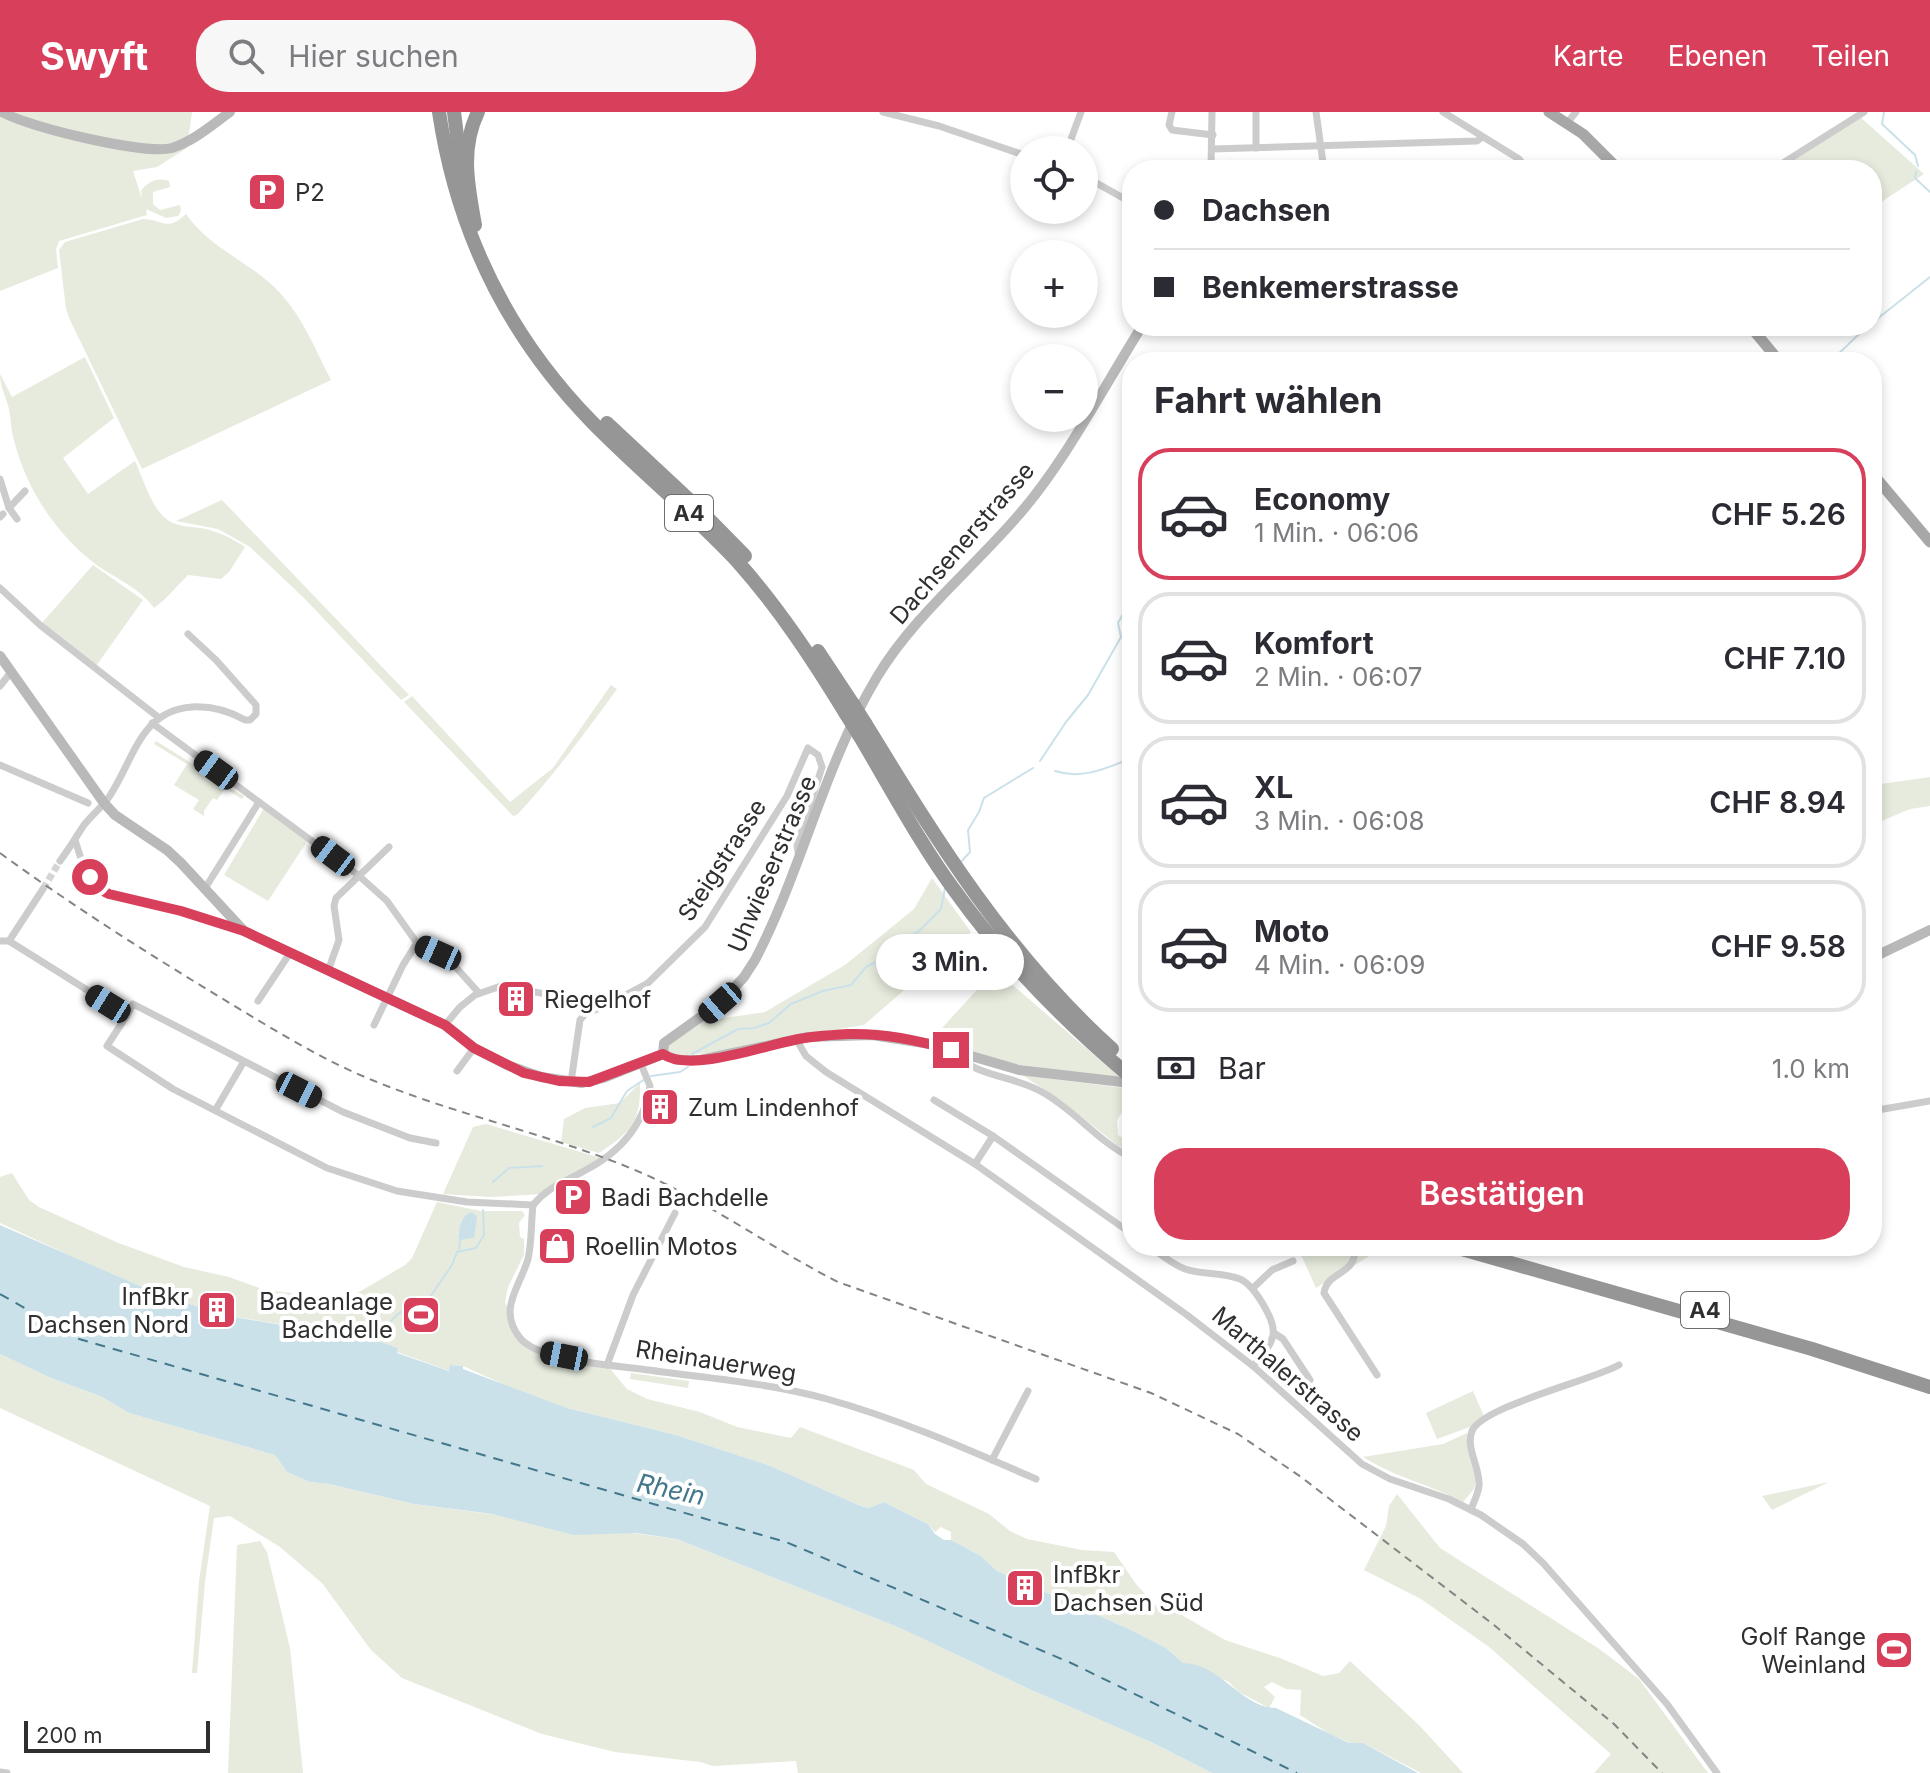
<!DOCTYPE html>
<html lang="de">
<meta charset="utf-8">
<style>
:root{--surface:#fff;--page:#f7f7f7;--text:#2b2b33;--muted:#7c7c81;--line:#e1e1e2;--accent:#d83f5b}
body{margin:0;font-family:Inter,sans-serif;background:var(--page);color:var(--text);height:100vh;display:flex;flex-direction:column;font-size:30px;white-space:nowrap}
*{box-sizing:border-box;margin:0}
p{font-size:26px;color:var(--muted)}
.icon{flex:none;width:44px;height:44px;fill:none;stroke:currentColor;stroke-width:2;stroke-linecap:round;stroke-linejoin:round}
.map{position:relative;flex:1;overflow:hidden}
.panel{position:absolute;left:1122px;top:240px;width:760px;height:904px;display:flex;flex-direction:column;background:var(--surface);border-radius:32px;box-shadow:0 4px 12px #0003}
.panel>*{flex:none}
.top-card{position:absolute;left:1122px;top:48px;width:760px;height:176px;border-radius:32px;box-shadow:0 4px 12px #0003;display:grid;align-content:center;height:176px;padding:0 32px;background:var(--surface)}
.buttons{position:absolute;left:1010px;top:24px;display:grid;gap:16px}
.buttons a{display:grid;place-items:center;width:88px;height:88px;border-radius:50%;background:var(--surface);box-shadow:0 4px 12px #0003;font-size:40px}
.scale{position:absolute;left:24px;bottom:20px;width:186px;box-sizing:border-box;padding-left:8px;border:4px solid #2f2f2f;border-top:0;font-size:22px;line-height:28px;white-space:nowrap;color:#2f2f2f;-webkit-text-stroke:6px #fff;paint-order:stroke}
.end{position:absolute;width:36px;height:36px;margin:-18px;border:10px solid #d83f5b;background:#fff;box-shadow:0 0 0 4px #fff}
.from{border-radius:50%}
.bubble{position:absolute;height:56px;border-radius:28px;background:var(--surface);box-shadow:0 4px 12px #0003;font-size:26px;font-weight:600;line-height:56px;text-align:center}
.car{position:absolute;width:24px;height:48px;margin:-24px -12px;border-radius:10px;box-shadow:0 0 6px 2px #0007;background:linear-gradient(#222 24%,#8ab4d8 0 40%,#222 0 76%,#8ab4d8 0 86%,#222 0)}
.top-card b{display:flex;align-items:center;gap:28px;height:76px;font-size:30px}
.top-card b+b{border-top:2px solid var(--line)}
.top-card i{width:20px;height:20px;background:var(--text)}
ul{padding:0;list-style:none}
li{display:flex;align-items:center;gap:24px;height:132px;margin:0 16px 12px;padding:0 16px;border:4px solid var(--line);border-radius:32px}
li div{flex:1}
li b{display:block;font-size:30px}
li em{font-style:normal;font-weight:600}
li.current{border-color:var(--accent)}
li>.icon{width:72px;height:72px;stroke-width:1.5}
h2{padding:0 32px;font-size:36px;line-height:96px}
.pay{display:flex;align-items:center;gap:20px;height:88px;padding:0 32px;font-size:30px}
.pay p{margin-inline-start:auto}
.cta{display:flex;gap:16px;margin-top:auto;padding:16px 32px}
.cta a{flex:1;height:92px;border-radius:32px;background:var(--accent);color:#fff;font-size:32px;font-weight:600;line-height:92px;text-align:center}
header{display:flex;align-items:center;gap:48px;box-sizing:border-box;height:112px;padding:0 40px;background:var(--accent);color:#fff}
header strong{font-size:38px}
nav{display:flex;gap:44px;margin-inline-start:auto;font-size:28px}
.search{width:560px;height:72px;background:var(--page);display:flex;align-items:center;gap:20px;box-sizing:border-box;padding:0 28px;border-radius:32px;color:var(--muted);font-size:30px}
.map>svg:first-child{display:block}
.green{fill:#e6ebde}
.water{fill:#cbe1e9}
.lines{fill:none;stroke-linecap:round;stroke-linejoin:round}
.stream{stroke:#cbe1e9;stroke-width:2}
.ferry{stroke:#43778b;stroke-width:2;stroke-dasharray:10 8;stroke-linecap:butt}
.street-tunnel{stroke:#d5d5d5;stroke-width:7;stroke-dasharray:7 3.5;stroke-linecap:butt}
.street{stroke:#ccc;stroke-width:7}
.secondary{stroke:#b9b9b9;stroke-width:10}
.primary{stroke:#a7a7a7;stroke-width:11}
.highway{stroke:#969696;stroke-width:14}
.rail{stroke:#848484;stroke-width:2;stroke-dasharray:8 6;stroke-linecap:butt}
.highway-bridge{stroke:#969696;stroke-width:14}
.route{stroke:#d83f5b;stroke-width:10}
.labels{text-anchor:middle;dominant-baseline:central;stroke-width:8;stroke-linejoin:round;paint-order:stroke}
.shield{fill:#fff;stroke:#6d6d6d;stroke-width:2}
.shield-label{font-size:22px;font-weight:bold;fill:#2f2f2f}
.poi-label{font-size:24px;fill:#2f2f2f;stroke:#fff;text-anchor:start}
.street-label{font-size:24px;fill:#2f2f2f;stroke:#fff}
.water-label{font-size:26px;font-style:italic;fill:#43778b;stroke:#fff}
</style>
<header>
<strong>Swyft</strong>
<div class="search"><svg class="icon" aria-label="search" viewBox="0 0 24 24"><circle cx="10" cy="10" r="6"/><path d="M15 15l6 6"/></svg>Hier suchen</div>
<nav><a>Karte</a><a>Ebenen</a><a>Teilen</a></nav>
</header>
<div class="map">
<svg width="1930" height="1661" viewBox="0 0 1930 1661">
<rect width="100%" height="100%" fill="#fff"/>
<g class="green">
<path d="M0,0H192L187,36L157,55L133,59L142,87L141,79C148,69 158,65 169,69L170,75L153,80V92L160,98L180,93L181,99L178,104L166,106L146,97L147,103L59,129L56,137L58,156L0,179Z"/>
<path d="M1859,4L1924,62L1872,96V58H1773Z"/>
<path d="M186,102C210,137 253,151 281,182C303,206 316,239 331,268L142,357L70,208L66,197L59,138L65,130L143,107C165,108 167,120 186,102Z"/>
<path d="M85,245L114,306L63,346L88,382L135,349C143,366 150,392 164,405C176,416 191,414 206,417C221,421 233,427 245,435L229,460L221,467L188,463L164,488L154,496C138,473 110,465 89,447C53,417 25,374 14,328C11,318 11,307 9,297C6,284 0,276 0,262L12,285Z"/>
<path d="M222,388L409,583L401,588L304,486L250,435L218,417L176,409Z"/>
<path d="M93,453L143,488L96,554L41,512Z"/>
<path d="M611,573L617,577C585,621 554,663 517,703L513,704L404,590L412,584L510,690L553,656Z"/>
<path d="M156,629L244,684L242,687L213,669L224,678L217,688L213,686L204,699V704L193,697L199,688L174,673L187,652L154,632Z"/>
<path d="M1930,665V694L1910,697L1872,713V676L1874,673Z"/>
<path d="M264,696L308,728L268,789L224,763Z"/>
<path d="M932,766L971,820L864,913L788,925L733,938L674,945L667,939L668,933L708,905L717,907L765,900L845,853L914,797Z"/>
<path d="M995,858L1121,966L1006,951L931,928Z"/>
<path d="M1022,963L1132,977V985L1117,1008L1118,1023L1132,1031V1041L1117,1033L1062,989Z"/>
<path d="M640,971C641,1010 631,1020 599,1041L561,1030L564,1007L585,996L620,991Z"/>
<path d="M486,1012L604,1047L543,1082L491,1085L443,1082L473,1015Z"/>
<path d="M12,1061L29,1088L39,1095L116,1130L184,1155L229,1165L265,1178L347,1187L405,1153L412,1146L437,1090L481,1099H522L525,1103L519,1111L520,1125L524,1127V1143L508,1175L505,1190L521,1227L542,1240L607,1253L627,1277L647,1287L700,1300L737,1315L791,1326L800,1315L914,1358L926,1372L989,1402L1010,1419L1027,1427L1082,1438L1114,1440L1136,1472L1156,1494L1180,1502L1225,1528L1280,1546L1323,1564L1339,1561L1350,1549L1419,1613L1463,1661H1421L1363,1631H1350L1328,1621L1300,1603L1301,1578L1286,1577L1272,1570L1264,1575L1275,1585L1269,1596L1239,1580L1229,1570L1183,1551L1166,1536L1129,1517L997,1459L981,1444L951,1428V1420L941,1415L935,1420L928,1412L884,1390L869,1396L861,1394L768,1353L676,1323L567,1296L523,1281L463,1254L451,1253L450,1259L397,1240L398,1236L362,1225L222,1203L149,1178L97,1156L0,1111V1065Z"/>
<path d="M1297,1134H1383C1363,1150 1339,1161 1316,1176Z"/>
<path d="M0,1242L51,1266L100,1284L129,1301L275,1343L287,1360L310,1370L329,1372L414,1392L677,1427L900,1516L1029,1577L1151,1630L1212,1661H798L796,1649L713,1654L700,1650L615,1640L542,1622L402,1566L371,1538L322,1471L280,1435L230,1404L214,1406L205,1470L197,1561H192L199,1469L210,1394L0,1296Z"/>
<path d="M631,1261L689,1269L688,1276L630,1267Z"/>
<path d="M1473,1279L1486,1309L1437,1327L1426,1301Z"/>
<path d="M1467,1321L1477,1365L1474,1377L1463,1390C1431,1373 1394,1365 1363,1345L1443,1332Z"/>
<path d="M1829,1370L1772,1398L1762,1384Z"/>
<path d="M1397,1382L1440,1436L1598,1536L1639,1567L1708,1661H1594L1611,1642L1489,1535L1421,1487L1364,1458L1386,1414L1389,1394Z"/>
<path d="M260,1429L267,1440L290,1536L303,1661H228L237,1433Z"/>
</g>
<g class="water">
<path d="M472,1100L477,1105L474,1126L459,1128C458,1118 461,1103 472,1100Z"/>
<path d="M0,1113L149,1178L222,1203L377,1229L398,1236L397,1241L449,1259L450,1253L463,1254V1257L567,1296L676,1323L768,1353L861,1394L869,1396L884,1390L928,1412L935,1422L944,1428H951L981,1444L997,1459L1129,1517L1166,1536L1183,1551C1220,1551 1242,1596 1276,1596L1349,1631H1363L1418,1661H1212L1151,1630L1029,1577L900,1516L677,1427L636,1421L574,1423L492,1402L414,1392L329,1372L310,1370L287,1360L275,1343L129,1301L100,1284L51,1266L0,1242Z"/>
</g>
<g class="lines">
<g class="stream">
<path d="M1884,0L1882,12L1915,43L1918,54"/>
<path d="M1916,60L1915,66L1930,80"/>
<path d="M1872,211L1930,165"/>
<path d="M1864,218L1869,214"/>
<path d="M1830,250L1859,222"/>
<path d="M1040,649L1066,610L1088,583L1121,525L1118,511L1132,486"/>
<path d="M1055,659C1082,668 1107,656 1132,646"/>
<path d="M960,751L970,740L968,718L979,700L984,686L1033,656"/>
<path d="M692,942L738,917L754,916L769,911L791,892L823,879L851,873L866,855L892,842L899,830L918,820L941,797L945,776"/>
<path d="M651,964L680,960L688,955"/>
<path d="M593,1015L611,1006L627,979L645,967"/>
<path d="M493,1070L509,1056L542,1054"/>
<path d="M459,1139L460,1128"/>
<path d="M375,1229L378,1222L398,1202L413,1192L428,1188L452,1153L457,1140L476,1136L484,1123L483,1098"/>
</g>
<path class="ferry" d="M0,1182L79,1227L786,1430L1071,1551L1297,1661"/>
<path class="street-tunnel" d="M43,777L60,749"/>
<g class="street">
<path d="M883,0L939,14L1024,43"/>
<path d="M1172,0L1169,13L1172,18L1213,23"/>
<path d="M1256,0V36"/>
<path d="M1316,0L1324,58"/>
<path d="M1443,0L1519,47L1528,58"/>
<path d="M1567,11L1576,0"/>
<path d="M1212,37L1477,29L1482,25"/>
<path d="M1067,38L1081,0"/>
<path d="M1211,58L1212,0"/>
<path d="M1772,58L1864,0"/>
<path d="M1084,64L1132,91"/>
<path d="M0,367L9,396L17,407"/>
<path d="M9,396L25,379"/>
<path d="M0,405L3,402"/>
<path d="M0,476L40,513L158,605"/>
<path d="M0,574L11,560"/>
<path d="M152,611L358,763L387,789L417,831L438,841L452,851L479,881"/>
<path d="M0,653L88,691"/>
<path d="M75,728L84,756L104,780L181,799L244,819"/>
<path d="M60,749C69,737 76,725 84,713C92,703 102,695 109,685C133,650 140,598 192,595C211,594 229,599 245,608H250L256,602V593L216,548L188,522"/>
<path d="M204,778L259,690"/>
<path d="M0,829H9L127,903L133,892L343,1000L410,1026L436,1031"/>
<path d="M9,829L43,777"/>
<path d="M328,859L339,828L334,794L336,786L389,735"/>
<path d="M258,889L290,841"/>
<path d="M127,903L107,934L173,977L327,1056L397,1079L467,1090L533,1093"/>
<path d="M374,913L403,853L417,831"/>
<path d="M445,913L460,895L475,883L501,874L591,890L620,886L648,871L705,815L787,684L808,636L818,643L822,655L797,734L799,745"/>
<path d="M796,927L806,944L826,960L975,1052L1187,1203L1253,1254L1362,1352L1390,1367L1449,1387L1481,1403L1523,1432L1543,1451L1667,1592L1717,1661"/>
<path d="M953,940C977,966 1013,963 1042,980C1075,998 1098,1030 1132,1046"/>
<path d="M457,959L474,936"/>
<path d="M571,970L580,908L585,902L607,893L608,889"/>
<path d="M934,988L993,1024L1132,1122"/>
<path d="M216,997L243,951"/>
<path d="M1872,999L1930,989"/>
<path d="M975,1052L993,1024"/>
<path d="M533,1093C531,1110 532,1130 528,1147C520,1175 497,1197 520,1226C539,1249 612,1253 641,1257C703,1266 766,1270 827,1287C899,1307 967,1337 1036,1367"/>
<path d="M533,1093C548,1075 564,1070 584,1059C619,1041 644,1014 650,974L641,952"/>
<path d="M1149,1134C1160,1142 1172,1152 1185,1157C1203,1163 1223,1160 1240,1167C1254,1173 1276,1209 1273,1223C1271,1235 1260,1245 1253,1254"/>
<path d="M1355,1134C1357,1165 1327,1158 1324,1181L1377,1263"/>
<path d="M1253,1176L1272,1158L1293,1149"/>
<path d="M1274,1221L1283,1227L1310,1268"/>
<path d="M607,1253L633,1183L675,1101"/>
<path d="M992,1348L1028,1279"/>
<path d="M1471,1397C1474,1390 1478,1382 1479,1374C1481,1357 1465,1336 1472,1319C1483,1294 1590,1269 1619,1253"/>
<path d="M0,1660L7,1661"/>
</g>
<g class="secondary">
<path d="M2,0C28,15 144,43 172,36C194,29 212,13 230,0"/>
<path d="M0,544L104,691L115,703L167,738L181,751L244,819L445,913L474,936L507,953L541,965L582,971L603,966L663,942"/>
<path d="M1872,846L1930,818"/>
<path d="M663,942L664,931L720,891L744,865L755,848C802,758 824,653 877,565C913,505 970,459 1016,406C1064,352 1103,276 1142,214"/>
<path d="M663,942L677,948H700L808,925L872,923L930,932L1019,958L1122,970"/>
</g>
<g class="primary">
<path d="M1549,0L1583,22L1619,58"/>
<path d="M1750,214L1780,250"/>
<path d="M1872,361L1930,430"/>
</g>
<g class="highway">
<path d="M439,0C457,121 507,223 592,310C639,358 691,400 737,449C779,496 813,548 846,602"/>
<path d="M454,0L463,71"/>
<path d="M475,113C468,74 460,37 478,0"/>
<path d="M607,311L697,395L745,444"/>
<path d="M818,539L853,592"/>
<path d="M865,611C939,732 1006,841 1112,937"/>
<path d="M859,623C890,675 919,730 955,779C1006,850 1066,911 1132,966"/>
<path d="M1451,1134L1812,1237L1930,1275"/>
</g>
<path class="rail" d="M0,741C70,792 144,839 218,884C268,914 318,946 372,968C464,1006 564,1025 653,1066C717,1096 775,1138 838,1170L1151,1281L1238,1322L1301,1365L1494,1513L1614,1612L1662,1661"/>
<g class="highway-bridge">
<path d="M853,592L865,611"/>
<path d="M846,602L859,623"/>
</g>
</g>
<g class="lines">
<path class="route" d="M90,765L101,778L109,782L181,799L244,819L445,913L474,936L524,961L559,969L589,970L663,942C689,961 763,934 794,928C812,924 831,923 849,922C884,921 918,928 951,938"/>
</g>
<defs>
<symbol id="parking-square" viewBox="-11 -11 22 22"><rect x="-9" y="-9" width="18" height="18" rx="4" fill="#d83f5b" stroke="#fff"/><path d="M-3.5-5.5H1a3.5 3.5 0 0 1 0 7H-1V5.5H-3.5ZM-1-3.4V-.6H.8a1.4 1.4 0 0 0 0-2.8Z" fill="#fff"/></symbol>
<symbol id="building-square" viewBox="-11 -11 22 22"><rect x="-9" y="-9" width="18" height="18" rx="4" fill="#d83f5b" stroke="#fff"/><path d="M-4-6H4V6H1V3H-1V6H-4ZM-2.5-4.3h1.7v1.8h-1.7ZM.8-4.3h1.7v1.8H.8ZM-2.5-1h1.7V.8h-1.7ZM.8-1h1.7V.8H.8Z" fill="#fff"/></symbol>
<symbol id="shop-square" viewBox="-11 -11 22 22"><rect x="-9" y="-9" width="18" height="18" rx="4" fill="#d83f5b" stroke="#fff"/><path d="M-5-2.5h2.3a2.7 3.5 0 0 1 5.4 0H5L5.5 6h-11ZM-1.5-2.5h3a1.5 2.3 0 0 0-3 0Z" fill="#fff"/></symbol>
<symbol id="stadium-square" viewBox="-11 -11 22 22"><rect x="-9" y="-9" width="18" height="18" rx="4" fill="#d83f5b" stroke="#fff"/><path d="M0-5a6.5 5 0 1 0 0 10a6.5 5 0 1 0 0-10ZM-3.5-1.8h7v3.6h-7Z" fill="#fff"/></symbol>
</defs>
<g fill-rule="evenodd">
<use href="#parking-square" x="245" y="58" width="44" height="44"/>
<use href="#building-square" x="494" y="865" width="44" height="44"/>
<use href="#building-square" x="638" y="973" width="44" height="44"/>
<use href="#parking-square" x="551" y="1063" width="44" height="44"/>
<use href="#shop-square" x="535" y="1112" width="44" height="44"/>
<use href="#building-square" x="195" y="1176" width="44" height="44"/>
<use href="#stadium-square" x="399" y="1181" width="44" height="44"/>
<use href="#building-square" x="1003" y="1454" width="44" height="44"/>
<use href="#stadium-square" x="1872" y="1516" width="44" height="44"/>
</g>
<g class="labels">
<g class="shield">
<rect x="665" y="383" width="48" height="36" rx="6"/>
<rect x="1681" y="1180" width="48" height="36" rx="6"/>
</g>
<g class="shield-label">
<text x="689" y="401">A4</text>
<text x="1705" y="1198">A4</text>
</g>
<g class="poi-label">
<text x="295" y="80">P2</text>
<text x="544" y="887">Riegelhof</text>
<text x="688" y="995">Zum Lindenhof</text>
<text x="601" y="1085">Badi Bachdelle</text>
<text x="585" y="1134">Roellin Motos</text>
<text x="189" y="1184" text-anchor="end">InfBkr<tspan x="189" dy="28">Dachsen Nord</tspan></text>
<text x="393" y="1189" text-anchor="end">Badeanlage<tspan x="393" dy="28">Bachdelle</tspan></text>
<text x="1053" y="1462">InfBkr<tspan x="1053" dy="28">Dachsen Süd</tspan></text>
<text x="1866" y="1524" text-anchor="end">Golf Range<tspan x="1866" dy="28">Weinland</tspan></text>
</g>
<g class="street-label">
<text transform="translate(962 431) rotate(-49)">Dachsenerstrasse</text>
<text transform="translate(722 748) rotate(-57)">Steigstrasse</text>
<text transform="translate(772 752) rotate(-67)">Uhwieserstrasse</text>
<text transform="translate(716 1249) rotate(9)">Rheinauerweg</text>
<text transform="translate(1288 1262) rotate(41)">Marthalerstrasse</text>
</g>
<g class="water-label">
<text transform="translate(671 1377) rotate(12)">Rhein</text>
</g>
</g>
</svg>
<div class="buttons">
<a><svg class="icon" aria-label="locate" viewBox="0 0 24 24"><circle cx="12" cy="12" r="6"/><path d="M12 2v4M12 18v4M2 12h4M18 12h4"/></svg></a>
<a>+</a>
<a>−</a>
</div>
<div class="scale">200 m</div>
<i class="end from" style="left:90px;top:765px"></i>
<i class="end" style="left:951px;top:938px"></i>
<div class="bubble" style="left:876px;top:822px;width:148px">3 Min.</div>
<i class="car" style="left:216px;top:658px;rotate:306deg"></i>
<i class="car" style="left:333px;top:744px;rotate:307deg"></i>
<i class="car" style="left:438px;top:841px;rotate:294deg"></i>
<i class="car" style="left:720px;top:891px;rotate:229deg"></i>
<i class="car" style="left:108px;top:892px;rotate:302deg"></i>
<i class="car" style="left:299px;top:978px;rotate:117deg"></i>
<i class="car" style="left:564px;top:1244px;rotate:281deg"></i>
<div class="top-card">
<b><i class="from"></i>Dachsen</b>
<b><i></i>Benkemerstrasse</b>
</div>
<section class="panel">
<h2>Fahrt wählen</h2>
<ul>
<li class="current"><svg class="icon" aria-label="car" viewBox="0 0 24 24"><path d="M5 17H2v-5l4-1 3-4h7l3 4 3 1v5h-3M9 17h6M6 11h13"/><circle cx="7" cy="17" r="2"/><circle cx="17" cy="17" r="2"/></svg><div><b>Economy</b><p>1 Min. · 06:06</p></div><em>CHF 5.26</em></li>
<li><svg class="icon" aria-label="car" viewBox="0 0 24 24"><path d="M5 17H2v-5l4-1 3-4h7l3 4 3 1v5h-3M9 17h6M6 11h13"/><circle cx="7" cy="17" r="2"/><circle cx="17" cy="17" r="2"/></svg><div><b>Komfort</b><p>2 Min. · 06:07</p></div><em>CHF 7.10</em></li>
<li><svg class="icon" aria-label="car" viewBox="0 0 24 24"><path d="M5 17H2v-5l4-1 3-4h7l3 4 3 1v5h-3M9 17h6M6 11h13"/><circle cx="7" cy="17" r="2"/><circle cx="17" cy="17" r="2"/></svg><div><b>XL</b><p>3 Min. · 06:08</p></div><em>CHF 8.94</em></li>
<li><svg class="icon" aria-label="car" viewBox="0 0 24 24"><path d="M5 17H2v-5l4-1 3-4h7l3 4 3 1v5h-3M9 17h6M6 11h13"/><circle cx="7" cy="17" r="2"/><circle cx="17" cy="17" r="2"/></svg><div><b>Moto</b><p>4 Min. · 06:09</p></div><em>CHF 9.58</em></li>
</ul>
<div class="pay"><svg class="icon" aria-label="cash" viewBox="0 0 24 24"><path d="M3 7h18v10H3z"/><circle cx="12" cy="12" r="2"/></svg>Bar<p>1.0 km</p></div>
<div class="cta"><a>Bestätigen</a></div>
</section>
</div>
